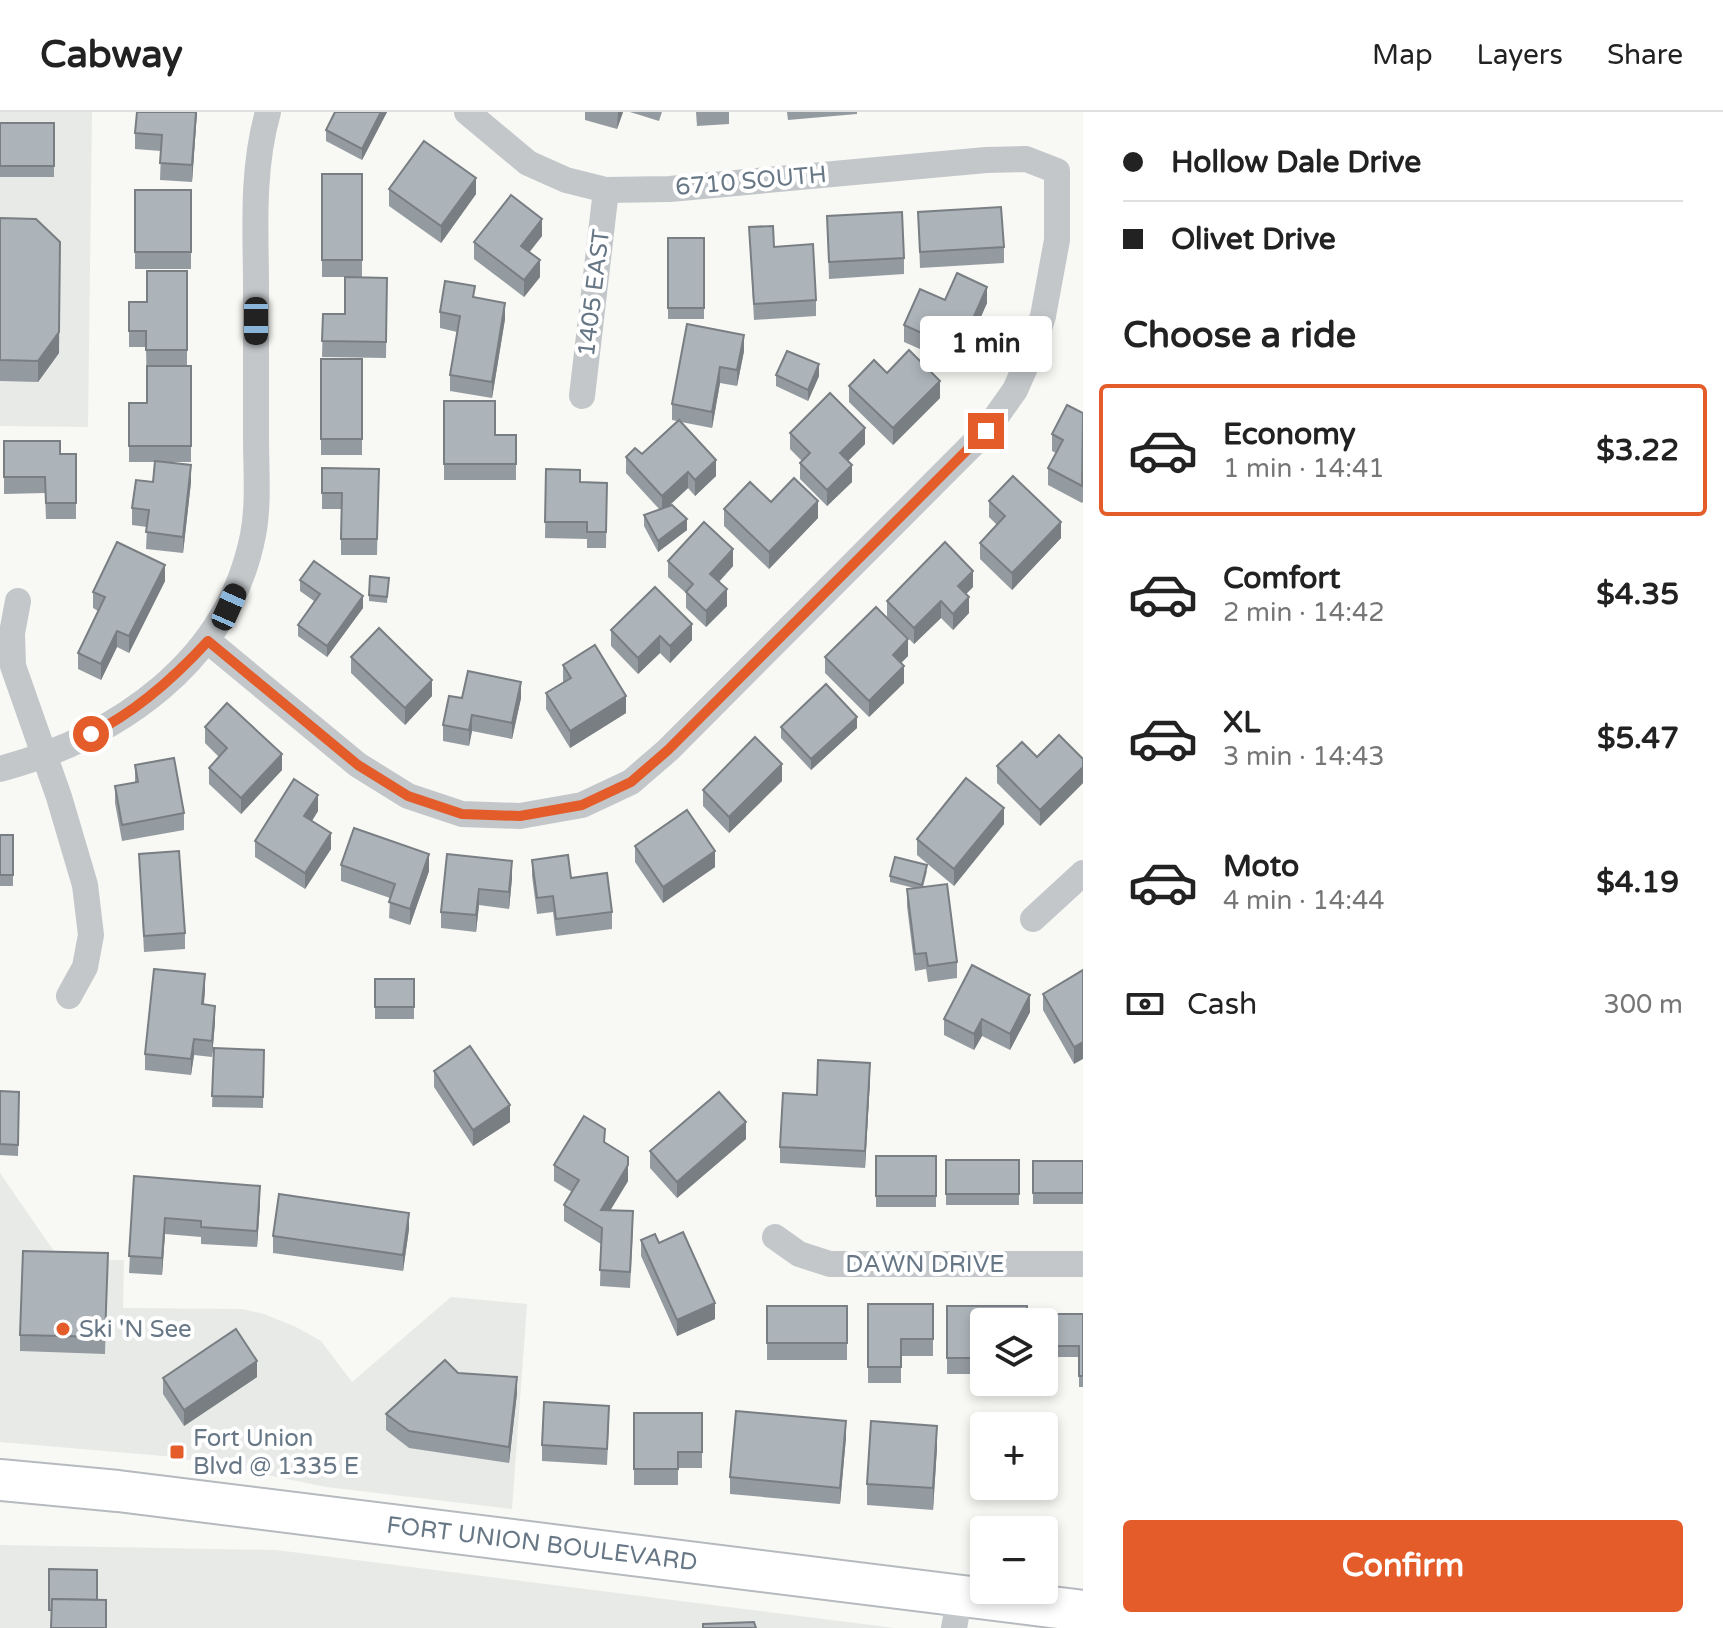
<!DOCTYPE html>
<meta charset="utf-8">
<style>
:root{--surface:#fff;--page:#f6f6f6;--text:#222;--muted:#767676;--line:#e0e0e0;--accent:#e45c29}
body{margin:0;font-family:"Varela Round",sans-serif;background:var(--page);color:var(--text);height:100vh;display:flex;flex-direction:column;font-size:30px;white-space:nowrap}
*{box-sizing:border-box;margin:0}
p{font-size:26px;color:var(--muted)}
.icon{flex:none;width:44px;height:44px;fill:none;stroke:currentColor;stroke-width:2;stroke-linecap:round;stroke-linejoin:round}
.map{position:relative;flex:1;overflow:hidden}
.drawer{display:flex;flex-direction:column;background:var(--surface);width:640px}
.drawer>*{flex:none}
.guide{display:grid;align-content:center;height:176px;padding:0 40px;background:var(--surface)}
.controls{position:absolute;left:970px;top:1196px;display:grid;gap:16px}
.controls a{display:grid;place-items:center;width:88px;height:88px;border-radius:8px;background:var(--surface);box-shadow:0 4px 12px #0003;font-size:40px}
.end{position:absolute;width:36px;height:36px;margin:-18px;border:10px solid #e45c29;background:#fff;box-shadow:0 0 0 4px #fff}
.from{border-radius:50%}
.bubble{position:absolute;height:56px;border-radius:8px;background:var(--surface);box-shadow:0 4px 12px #0003;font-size:26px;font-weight:700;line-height:56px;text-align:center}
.car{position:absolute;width:24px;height:48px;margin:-24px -12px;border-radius:10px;box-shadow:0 0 6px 2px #0007;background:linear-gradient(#222 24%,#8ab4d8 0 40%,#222 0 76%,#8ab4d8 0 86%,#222 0)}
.guide b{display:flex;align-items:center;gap:28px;height:76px;font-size:30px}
.guide b+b{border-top:2px solid var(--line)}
.guide i{width:20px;height:20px;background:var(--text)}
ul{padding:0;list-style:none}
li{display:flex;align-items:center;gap:24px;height:132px;margin:0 16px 12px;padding:0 24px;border:4px solid transparent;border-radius:8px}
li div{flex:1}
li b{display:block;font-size:30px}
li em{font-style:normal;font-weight:700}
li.current{border-color:var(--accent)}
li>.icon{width:72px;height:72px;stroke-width:1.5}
h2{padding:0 40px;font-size:36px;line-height:96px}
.pay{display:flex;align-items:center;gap:20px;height:88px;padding:0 40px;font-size:30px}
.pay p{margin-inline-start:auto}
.action{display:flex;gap:16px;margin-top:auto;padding:16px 40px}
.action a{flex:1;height:92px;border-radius:8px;background:var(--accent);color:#fff;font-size:32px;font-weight:700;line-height:92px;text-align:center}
header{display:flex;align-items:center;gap:48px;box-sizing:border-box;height:112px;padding:0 40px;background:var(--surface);border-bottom:2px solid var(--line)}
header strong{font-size:38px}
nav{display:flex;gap:44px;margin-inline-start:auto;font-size:28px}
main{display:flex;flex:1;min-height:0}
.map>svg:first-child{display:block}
.built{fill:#e8eae8}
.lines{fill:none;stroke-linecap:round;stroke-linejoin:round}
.primary-casing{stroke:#b6babe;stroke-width:44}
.street{stroke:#c3c7ca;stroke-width:26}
.primary{stroke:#fff;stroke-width:40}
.wall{fill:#949ba0}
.shaded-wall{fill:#787e82}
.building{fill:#acb4ba;stroke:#787e82;stroke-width:2}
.route{stroke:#e45c29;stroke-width:10}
.poi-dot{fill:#e45c29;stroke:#fff;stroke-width:3}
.labels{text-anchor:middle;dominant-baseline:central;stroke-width:8;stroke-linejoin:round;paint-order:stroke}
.street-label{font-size:24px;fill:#677786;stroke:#fff}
.poi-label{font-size:24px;fill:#677786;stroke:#fff;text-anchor:start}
</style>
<header>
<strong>Cabway</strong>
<nav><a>Map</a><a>Layers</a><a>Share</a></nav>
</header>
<main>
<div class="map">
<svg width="1083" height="1516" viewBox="0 0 1083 1516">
<rect width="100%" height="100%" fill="#f8f8f5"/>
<g class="built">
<path d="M0,0H92L88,315L0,314Z"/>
<path d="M0,1061L60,1148H124L123,1196L242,1197L264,1202L296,1215L321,1229L352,1270L451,1185L527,1192L512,1397L326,1375L204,1350L164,1344L0,1330Z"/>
<path d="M0,1433L276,1438L895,1516H0Z"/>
</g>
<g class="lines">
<defs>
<path id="primary" d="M0,1368L118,1379L1083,1499"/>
</defs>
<use href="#primary" class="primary-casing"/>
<g class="street">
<path d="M582,284L606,78"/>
<path d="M18,489L12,521L13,554L59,685L85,773L91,823L85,855L69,884"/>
<path d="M208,529L358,653L408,684L462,702L520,704L582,693L631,670L668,638L986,319L1015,278L1031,242L1043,204L1057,128V59L1026,47L986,48L670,77L606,78L566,68L528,51L467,0"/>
<path d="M0,657C118,625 228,550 253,423C259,392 256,358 256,326C256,272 256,217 256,163C255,107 253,53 268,0"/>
<path d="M1033,807L1083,761"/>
<path d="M775,1125L799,1142L830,1152H1083"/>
<path d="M954,1516L960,1483"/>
</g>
<use href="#primary" class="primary"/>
</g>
<g class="wall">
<path d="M197,0L192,70L160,68L161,39L135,37V21Z"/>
<path d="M387,0L362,48L326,29V18Z"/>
<path d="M585,0H623L617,17L585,8Z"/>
<path d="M630,0H662L659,9Z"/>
<path d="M696,0H729V12L697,14Z"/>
<path d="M787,0H857V2L788,8Z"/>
<rect x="0" y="11" width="54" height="54"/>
<rect x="322" y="62" width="40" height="103"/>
<path d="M389,77L476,82L441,131L389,94Z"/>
<rect x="135" y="78" width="56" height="79"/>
<path d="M918,100L1004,135V151L920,156Z"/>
<path d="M827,104L904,146V162L829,167Z"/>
<path d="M0,106L59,241L38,270L0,269Z"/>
<path d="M749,115L774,135L816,188V204L754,208Z"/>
<path d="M542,124L529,140L540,165L524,185L474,147V130Z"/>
<rect x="668" y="126" width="36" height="81"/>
<path d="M187,159V254H191V350H167L191,370L183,441L146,437L147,415L132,413V396L153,370L155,350H129V291H147L146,235H129V190H147Z"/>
<path d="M387,166L386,246L322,245L323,202H345Z"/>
<path d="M475,186L505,207L492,286L450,279V263L457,220L440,216V200Z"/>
<path d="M945,188L987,191L959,254L904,230V213Z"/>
<path d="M687,212L744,239L737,274L720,271L712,316L681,310L716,364L695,384L688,376L669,394L687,418L658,440L644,414V403L660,398L626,361V345L642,342L677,309L672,308V292Z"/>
<rect x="321" y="247" width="41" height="96"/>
<path d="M887,261L940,286L893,333L849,290V274Z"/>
<path d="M776,263L819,264L808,289L776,274Z"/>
<path d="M444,289L495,323H516V368H444Z"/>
<path d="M1083,301V390L1082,391L1048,373V356L1056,341L1052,339V322Z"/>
<path d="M790,321L865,332L848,349L852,370L827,394L800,367V351L802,349L790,337Z"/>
<path d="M4,329L60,342H76V407H46L45,381L4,382Z"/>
<path d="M322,356L379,357L377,443H341V397H322Z"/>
<path d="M546,357L580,370L607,371L606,436H587V427L545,426Z"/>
<path d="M989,389L1061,426L1012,478L980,447V431L997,413L989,405Z"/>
<path d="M771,390L818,406L769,457L724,414V397Z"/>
<path d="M668,449L733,454L719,470L727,494L706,515L686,496V481L668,465Z"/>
<path d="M389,466L387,491L369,489V483Z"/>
<path d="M300,468L363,496L327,545L298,524V513L314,489L300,479Z"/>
<path d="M165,469L129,541L117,535L101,568L78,557V541L98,499L93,496V480Z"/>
<path d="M973,475L966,482L969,501L953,518L941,506L914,532L887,505V489Z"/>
<path d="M611,518L692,528L670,551L660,541L638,562L611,534Z"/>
<path d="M908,544L901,551L904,571L869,605L825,561V545Z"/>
<path d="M351,545L432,584L405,613L351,561Z"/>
<path d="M563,553L626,601L570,636L546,597V581L563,570Z"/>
<path d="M462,586H521L512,627L472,619L469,634L443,629V613Z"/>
<path d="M205,615L282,658L241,702L209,672V656L219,645L205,631Z"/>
<path d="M781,615L857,616L811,658L781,626Z"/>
<path d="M1037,645L1083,647V671L1040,714L997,671V654Z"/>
<path d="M135,653L184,701V718L122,729L115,691V674L135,671Z"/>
<path d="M782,669L729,721L703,694V678Z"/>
<path d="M318,699L312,709L331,737L305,777L255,745V729Z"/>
<path d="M1004,712L954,774L917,743V727Z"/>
<rect x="0" y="723" width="13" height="51"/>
<path d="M635,734L715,755L663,791L635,750Z"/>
<path d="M139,742L185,821V837L144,840Z"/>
<path d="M447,742L512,766L509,797L479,793L476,820L441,816V800Z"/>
<path d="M532,748L612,800V817L556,824L553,800L537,802L532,764Z"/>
<path d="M341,753L429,759L410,813L389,806L390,786L341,769Z"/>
<path d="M927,759L923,775L957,850V866L928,870L926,857L915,859L907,794V777L914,776L890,770V764Z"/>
<path d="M1083,858L1074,952L1043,898V882Z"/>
<rect x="375" y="867" width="39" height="40"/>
<path d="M205,878L204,892L215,910L212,945L194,943L191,963L145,958V942Z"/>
<path d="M1030,900L1010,938L982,924L974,938L944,923V907Z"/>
<path d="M214,936L264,938L263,996L212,995Z"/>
<path d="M434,959L510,1010L473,1034L434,975Z"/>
<path d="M870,967L865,1056L780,1051V1035L817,983Z"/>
<path d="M0,979L19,980L18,1044L0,1043Z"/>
<path d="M746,1027L677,1086L650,1056V1039Z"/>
<path d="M605,1031L628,1069L610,1098L633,1116L630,1176L600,1174L601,1132L564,1109V1093L572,1080L554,1069V1053Z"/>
<rect x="876" y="1044" width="60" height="51"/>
<rect x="946" y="1048" width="73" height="45"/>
<rect x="1033" y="1049" width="50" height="43"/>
<path d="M134,1064L260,1091L257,1135L201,1132V1125L165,1122L162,1163L129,1161Z"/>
<path d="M409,1117L403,1159L273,1141V1124Z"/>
<path d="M641,1128L659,1131L715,1207L677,1224L641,1144Z"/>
<path d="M108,1141L105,1242L20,1239V1223Z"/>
<path d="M868,1192H933V1244H901V1271H868Z"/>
<rect x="767" y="1194" width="80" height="54"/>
<path d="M947,1194L984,1210V1262H947Z"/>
<path d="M1044,1202H1083V1275H1079V1245H1044Z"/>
<path d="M257,1265L184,1314L163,1282V1266Z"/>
<path d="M517,1281L509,1351L409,1336L386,1318V1302Z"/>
<path d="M634,1301H702V1356H678V1373H634Z"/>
<path d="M609,1310L607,1353L542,1349V1333Z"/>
<path d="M846,1325L840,1392L730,1382V1365Z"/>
<path d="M937,1335L933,1398L867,1393V1372Z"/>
</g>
<g class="shaded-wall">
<path d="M196,0H197L192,70V53Z"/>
<path d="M381,0H387L362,48V37Z"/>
<path d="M618,0H623L617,17Z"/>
<path d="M476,66V82L441,131V114Z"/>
<path d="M542,107V124L521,151V134Z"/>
<path d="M540,148V165L524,185V168Z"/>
<path d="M60,151L59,241L38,270V249Z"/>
<path d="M987,175V191L959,254V238Z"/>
<path d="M505,191V207L492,286V270Z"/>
<path d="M744,223V239L737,274V258Z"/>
<path d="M819,252V264L808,289V278Z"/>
<path d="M720,255V271L712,316V300Z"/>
<path d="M940,269V286L893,333V316Z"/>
<path d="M865,316V332L840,357V341Z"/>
<path d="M716,348V364L695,384V368Z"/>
<path d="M191,353V370L183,441V425Z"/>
<path d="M852,353V370L827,394V378Z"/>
<path d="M688,360V376L662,400V384Z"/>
<path d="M818,389V406L769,457V440Z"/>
<path d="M687,407V418L658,440V429Z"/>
<path d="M1061,410V426L1012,478V461Z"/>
<path d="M733,437V454L710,479V462Z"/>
<path d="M165,453V469L129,541V524Z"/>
<path d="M973,459V475L958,490V474Z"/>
<path d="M727,477V494L706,515V499Z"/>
<path d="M363,484V496L327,545V534Z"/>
<path d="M969,485V501L953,518V502Z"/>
<path d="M941,489V506L914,532V516Z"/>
<path d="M692,512V528L670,551V534Z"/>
<path d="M117,519V535L101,568V552Z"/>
<path d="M660,524V541L638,562V546Z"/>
<path d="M908,527V544L893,559V543Z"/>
<path d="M904,554V571L869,605V589Z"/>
<path d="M432,568V584L405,613V596Z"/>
<path d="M521,570V586L512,627V611Z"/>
<path d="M626,584V601L570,636V619Z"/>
<path d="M472,603V619L469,634V618Z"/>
<path d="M857,605V616L811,658V647Z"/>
<path d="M282,642V658L241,702V686Z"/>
<path d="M782,652V669L729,721V705Z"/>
<path d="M1083,655V671L1040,714V698Z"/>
<path d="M318,683V699L304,721V704Z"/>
<path d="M1004,696V712L954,774V757Z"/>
<path d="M331,721V737L305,777V761Z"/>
<path d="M715,739V755L663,791V775Z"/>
<path d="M429,742V759L410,813V797Z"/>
<path d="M512,749V766L509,797V780Z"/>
<path d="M479,777V793L476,820V803Z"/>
<path d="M205,862V878L202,909V892Z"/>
<path d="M1030,883V900L1010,938V922Z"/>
<path d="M215,894V910L212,945V929Z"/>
<path d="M982,907V924L974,938V922Z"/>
<path d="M194,927V943L191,963V947Z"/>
<path d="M1083,930V947L1074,952V935Z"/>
<path d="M870,951V967L865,1056V1039Z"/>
<path d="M510,993V1010L473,1034V1018Z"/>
<path d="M746,1010V1027L677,1086V1070Z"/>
<path d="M628,1045V1069L601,1114V1098Z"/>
<path d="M260,1074V1091L257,1135V1119Z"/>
<path d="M409,1101V1117L403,1159V1143Z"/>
<path d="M165,1106V1122L162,1163V1146Z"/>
<path d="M715,1191V1207L677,1224V1208Z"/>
<path d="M257,1249V1265L184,1314V1298Z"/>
<path d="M517,1265V1281L509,1351V1335Z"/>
<path d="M846,1309V1325L840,1392V1376Z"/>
<path d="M937,1314V1335L933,1398V1376Z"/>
</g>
<g class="building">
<path d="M137,0H196L192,53L160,51L162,23L135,21Z"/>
<path d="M335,0H381L362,37L326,18Z"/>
<rect x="0" y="11" width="54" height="43"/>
<path d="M424,29L476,66L441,114L389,77Z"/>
<rect x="322" y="62" width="40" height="86"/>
<rect x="135" y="78" width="56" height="62"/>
<path d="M511,83L542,107L521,134L540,148L524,168L474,130Z"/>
<path d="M1001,95L1004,135L920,140L918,100Z"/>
<path d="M902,100L904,146L829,150L827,104Z"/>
<path d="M0,106L36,107L60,130L59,220L38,249L0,248Z"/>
<path d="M773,114L774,135L813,132L816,188L754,192L749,115Z"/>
<rect x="668" y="126" width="36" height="70"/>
<path d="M147,159H187V238H146V219H129V190H147Z"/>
<path d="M957,161L987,175L959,238L904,213L920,177L945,188Z"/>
<path d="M345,165L387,166L386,230L322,229L323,202H345Z"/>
<path d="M445,169L475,174L473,185L505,191L492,270L450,263L460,204L440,200Z"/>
<path d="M687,212L744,223L737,258L720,255L712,300L672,292Z"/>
<path d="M909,238L940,269L893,316L849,274L874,248L887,261Z"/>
<path d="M787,239L819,252L808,278L776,263Z"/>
<rect x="321" y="247" width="41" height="80"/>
<path d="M147,254H191V334H129V291H147Z"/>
<path d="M830,281L865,316L840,341L852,353L827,378L800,351L810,341L790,321Z"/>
<path d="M444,289H495V323H516V352H444Z"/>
<path d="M1067,293L1083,301L1082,374L1048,356L1063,328L1052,322Z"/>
<path d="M679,308L716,348L695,368L688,360L662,384L626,345L635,336L642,342Z"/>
<path d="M4,329H60V342H76V391H46L45,365H4Z"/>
<path d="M155,349L191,353L183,425L146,420L149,398L132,396L136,368L153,370Z"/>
<path d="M322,356L379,357L377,427H341L342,381H322Z"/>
<path d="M546,357L580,358V370L607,371L606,420H587V410H545Z"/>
<path d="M1013,364L1061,410L1012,461L980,431L1005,404L989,389Z"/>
<path d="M794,366L818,389L769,440L724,397L750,370L771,390Z"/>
<path d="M672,393L687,407L658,429L644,403Z"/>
<path d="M704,410L733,437L710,462L727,477L706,499L686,480L693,472L668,449Z"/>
<path d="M117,430L165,453L129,524L117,519L101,552L78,541L105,485L93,480Z"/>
<path d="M945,430L973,459L958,474L969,485L953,502L941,489L914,516L887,489Z"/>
<path d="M314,449L363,484L327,534L298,513L320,482L300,468Z"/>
<path d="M370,464L389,466L387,485L369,483Z"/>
<path d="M655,475L692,512L670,534L660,524L638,546L611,518Z"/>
<path d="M876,495L908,527L893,543L904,554L869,589L825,545Z"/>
<path d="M379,516L432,568L405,596L351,545Z"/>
<path d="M595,533L626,584L570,619L546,581L571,566L563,553Z"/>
<path d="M468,559L521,570L512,611L472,603L469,618L443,613L449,584L462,586Z"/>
<path d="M826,572L857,605L811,647L781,615Z"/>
<path d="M227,591L282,642L241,686L209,656L227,636L205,615Z"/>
<path d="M1059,623L1083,647V655L1040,698L997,654L1022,630L1037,645Z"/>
<path d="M755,625L782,652L729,705L703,678Z"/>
<path d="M174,646L184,701L122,713L115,674L138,670L135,653Z"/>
<path d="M966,666L1004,696L954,757L917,727Z"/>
<path d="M294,667L318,683L304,704L331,721L305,761L255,729Z"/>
<path d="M687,698L715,739L663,775L635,734Z"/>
<path d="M354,716L429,742L410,797L389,790L395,772L341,753Z"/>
<rect x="0" y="723" width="13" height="40"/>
<path d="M179,739L185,821L144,824L139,742Z"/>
<path d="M447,742L512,749L509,780L479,777L476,803L441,800Z"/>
<path d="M568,743L571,766L607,761L612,800L556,807L553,784L537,786L532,748Z"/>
<path d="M895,745L927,753L922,773L890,764Z"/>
<path d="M947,772L957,850L928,854L926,841L915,842L907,777Z"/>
<path d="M972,853L1030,883L1010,922L982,907L974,922L944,907Z"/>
<path d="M154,857L205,862L202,892L215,894L212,929L194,927L191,947L145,942Z"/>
<path d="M1083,858V930L1074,935L1043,882Z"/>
<rect x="375" y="867" width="39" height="28"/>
<path d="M470,934L510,993L473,1018L434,959Z"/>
<path d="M214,936L264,938L263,985L212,984Z"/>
<path d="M818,948L870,951L865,1039L780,1035L783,981L817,983Z"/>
<path d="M0,979L19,980L18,1033L0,1032Z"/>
<path d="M719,980L746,1010L677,1070L650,1039Z"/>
<path d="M584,1004L605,1017L604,1030L628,1045V1053L601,1098L633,1099L630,1160L600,1158L602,1116L564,1093L579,1068L554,1053Z"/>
<rect x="876" y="1044" width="60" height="40"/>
<rect x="946" y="1048" width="73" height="34"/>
<rect x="1033" y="1049" width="50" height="32"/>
<path d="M134,1064L260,1074L257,1119L201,1115V1109L165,1106L162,1146L129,1144Z"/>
<path d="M279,1082L409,1101L403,1143L273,1124Z"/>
<path d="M683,1120L715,1191L677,1208L641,1128L655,1122L659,1131Z"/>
<path d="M23,1139L108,1141L105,1225L20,1223Z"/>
<path d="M868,1192H933V1227H901V1255H868Z"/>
<rect x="767" y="1194" width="80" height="37"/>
<path d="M947,1194H1027V1210H984V1246H947Z"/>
<path d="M1044,1202H1083V1264H1079V1234H1044Z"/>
<path d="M236,1217L257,1249L184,1298L163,1266Z"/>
<path d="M445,1248L458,1261L517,1265L509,1335L409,1319L386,1302Z"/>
<path d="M544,1290L609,1294L607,1337L542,1333Z"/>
<path d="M736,1299L846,1309L840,1376L730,1365Z"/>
<path d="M634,1301H702V1340H678V1357H634Z"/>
<path d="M871,1309L937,1314L933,1376L867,1372Z"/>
<path d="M49,1457L97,1458V1488L52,1487V1498H49Z"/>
<path d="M52,1487L106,1488V1516H51Z"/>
<path d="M754,1510L756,1516H703V1512Z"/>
</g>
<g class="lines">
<path class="route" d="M91,622C136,600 174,566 208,529L358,653L408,684L462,702L520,704L582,693L631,670L668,638L986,319"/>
</g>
<g class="poi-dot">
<circle cx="63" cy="1217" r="8"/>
<rect x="169" y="1332" width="16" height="16" rx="4"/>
</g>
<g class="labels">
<g class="street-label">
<text transform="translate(751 69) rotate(-5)">6710 SOUTH</text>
<text transform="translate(594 181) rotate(-83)">1405 EAST</text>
<text x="925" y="1152">DAWN DRIVE</text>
<text transform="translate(542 1432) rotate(7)">FORT UNION BOULEVARD</text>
</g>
<g class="poi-label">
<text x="79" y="1217">Ski 'N See</text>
<text x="193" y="1326">Fort Union<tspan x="193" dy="28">Blvd @ 1335 E</tspan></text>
</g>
</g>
</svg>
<div class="controls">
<a><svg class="icon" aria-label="layers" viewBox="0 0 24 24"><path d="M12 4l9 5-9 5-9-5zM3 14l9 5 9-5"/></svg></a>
<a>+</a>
<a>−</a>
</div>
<i class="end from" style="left:91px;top:622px"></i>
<i class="end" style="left:986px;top:319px"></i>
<div class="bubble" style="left:920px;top:204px;width:132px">1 min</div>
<i class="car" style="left:256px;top:209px;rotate:180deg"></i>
<i class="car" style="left:229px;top:495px;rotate:24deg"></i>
</div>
<section class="drawer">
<div class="guide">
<b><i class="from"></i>Hollow Dale Drive</b>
<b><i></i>Olivet Drive</b>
</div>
<h2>Choose a ride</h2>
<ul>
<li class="current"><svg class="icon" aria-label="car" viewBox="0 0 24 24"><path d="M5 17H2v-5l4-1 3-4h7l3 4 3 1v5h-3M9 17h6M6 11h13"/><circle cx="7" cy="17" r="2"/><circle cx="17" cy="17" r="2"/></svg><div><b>Economy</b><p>1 min · 14:41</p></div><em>$3.22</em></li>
<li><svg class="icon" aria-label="car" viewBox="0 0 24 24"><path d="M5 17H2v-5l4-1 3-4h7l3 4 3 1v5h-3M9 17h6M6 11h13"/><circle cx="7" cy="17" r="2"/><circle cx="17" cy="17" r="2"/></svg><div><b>Comfort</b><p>2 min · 14:42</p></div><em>$4.35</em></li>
<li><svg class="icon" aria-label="car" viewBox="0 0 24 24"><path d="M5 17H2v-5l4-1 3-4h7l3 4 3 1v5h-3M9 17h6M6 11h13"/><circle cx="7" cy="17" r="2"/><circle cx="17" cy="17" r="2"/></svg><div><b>XL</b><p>3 min · 14:43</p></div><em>$5.47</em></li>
<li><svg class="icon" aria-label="car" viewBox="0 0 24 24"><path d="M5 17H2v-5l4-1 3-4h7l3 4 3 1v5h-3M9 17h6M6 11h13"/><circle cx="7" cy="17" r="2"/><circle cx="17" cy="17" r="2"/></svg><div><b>Moto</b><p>4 min · 14:44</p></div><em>$4.19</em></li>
</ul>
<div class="pay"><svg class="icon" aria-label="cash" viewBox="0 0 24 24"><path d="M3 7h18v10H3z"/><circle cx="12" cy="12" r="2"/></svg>Cash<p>300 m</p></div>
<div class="action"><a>Confirm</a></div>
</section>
</main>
